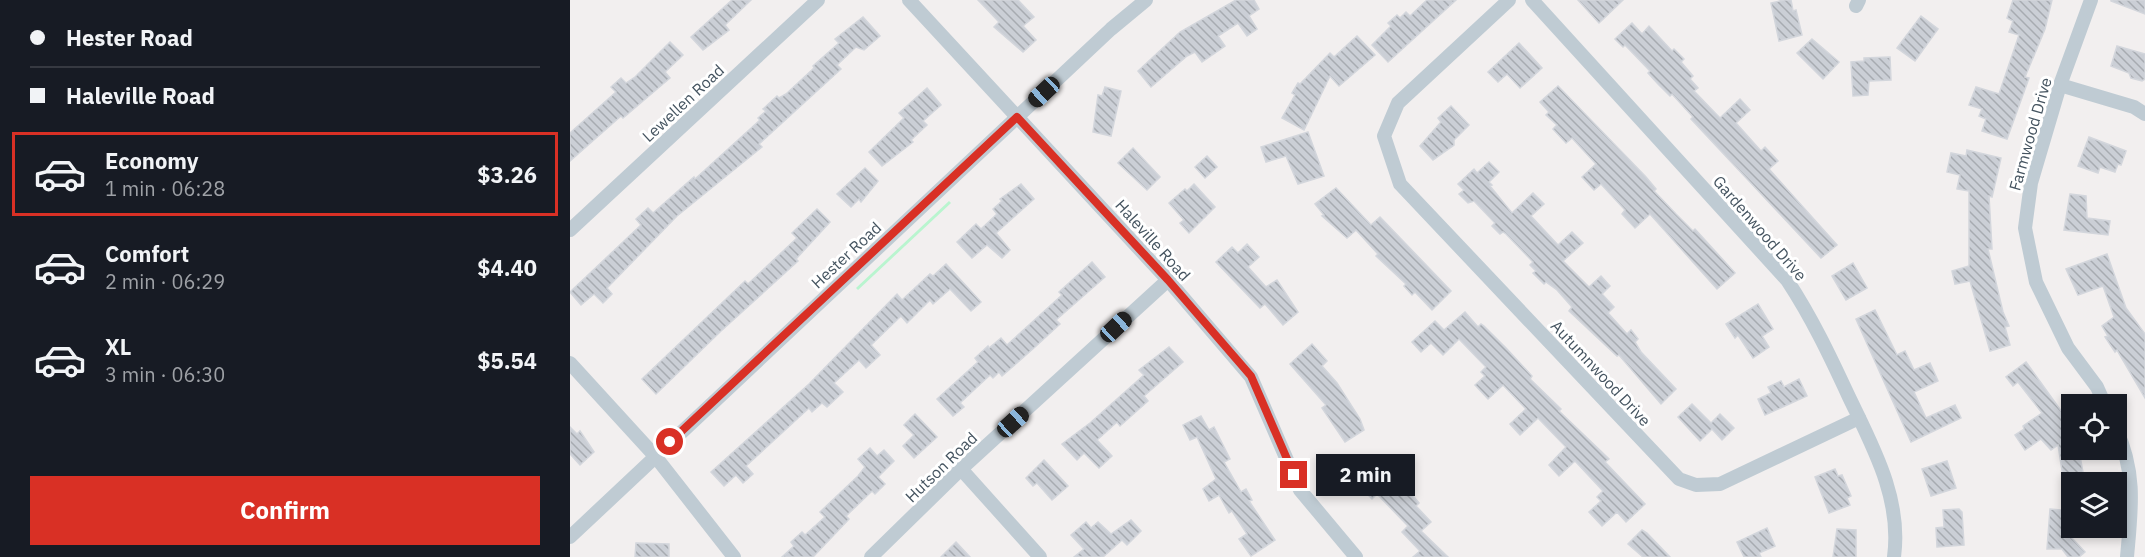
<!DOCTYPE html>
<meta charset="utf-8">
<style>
:root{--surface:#171b24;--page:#242831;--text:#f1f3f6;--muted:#9ea1a6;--line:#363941;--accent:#d93025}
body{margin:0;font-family:"IBM Plex Sans",sans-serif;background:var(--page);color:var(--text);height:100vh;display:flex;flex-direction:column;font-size:22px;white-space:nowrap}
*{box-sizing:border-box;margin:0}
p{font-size:20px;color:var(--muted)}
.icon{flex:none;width:33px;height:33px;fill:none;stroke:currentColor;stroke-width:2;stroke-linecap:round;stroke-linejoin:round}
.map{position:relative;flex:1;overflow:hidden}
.side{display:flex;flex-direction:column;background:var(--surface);width:570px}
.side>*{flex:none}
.banner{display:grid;align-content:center;height:132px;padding:0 30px;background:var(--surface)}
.tools{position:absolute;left:1491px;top:394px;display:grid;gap:12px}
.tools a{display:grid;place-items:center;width:66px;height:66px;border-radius:0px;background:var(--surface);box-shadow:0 3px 9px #0003;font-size:30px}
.end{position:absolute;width:27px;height:27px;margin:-14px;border:8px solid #d93025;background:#fff;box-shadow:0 0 0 3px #fff}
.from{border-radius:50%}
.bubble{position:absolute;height:42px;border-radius:0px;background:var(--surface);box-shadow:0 3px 9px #0003;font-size:20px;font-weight:700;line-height:42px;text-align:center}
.car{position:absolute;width:18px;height:36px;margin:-18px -9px;border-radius:8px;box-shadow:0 0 4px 2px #0007;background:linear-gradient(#222 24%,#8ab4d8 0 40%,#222 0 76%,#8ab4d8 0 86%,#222 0)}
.banner b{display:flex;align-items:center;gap:21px;height:57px;font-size:22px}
.banner b+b{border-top:2px solid var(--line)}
.banner i{width:15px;height:15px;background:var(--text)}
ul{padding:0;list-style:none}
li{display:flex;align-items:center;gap:18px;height:84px;margin:0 12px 9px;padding:0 18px;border:3px solid transparent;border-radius:0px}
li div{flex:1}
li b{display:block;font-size:22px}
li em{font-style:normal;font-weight:700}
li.on{border-color:var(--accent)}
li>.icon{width:54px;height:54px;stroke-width:1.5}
.button{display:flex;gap:12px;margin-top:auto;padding:12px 30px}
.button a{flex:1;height:69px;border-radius:0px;background:var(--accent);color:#fff;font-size:24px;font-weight:700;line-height:69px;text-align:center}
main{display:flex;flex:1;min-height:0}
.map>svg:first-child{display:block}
.green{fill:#b9f5cf}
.building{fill:url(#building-back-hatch);stroke:#d3d6dc;stroke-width:1.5}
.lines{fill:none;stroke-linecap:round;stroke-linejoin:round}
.minor{stroke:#bfcbd3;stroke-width:14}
.route{stroke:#d93025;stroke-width:8}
.labels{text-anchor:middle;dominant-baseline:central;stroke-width:6;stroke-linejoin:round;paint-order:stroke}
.street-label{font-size:16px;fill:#455460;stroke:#fff}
</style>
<main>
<section class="side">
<div class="banner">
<b><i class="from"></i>Hester Road</b>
<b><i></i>Haleville Road</b>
</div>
<ul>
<li class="on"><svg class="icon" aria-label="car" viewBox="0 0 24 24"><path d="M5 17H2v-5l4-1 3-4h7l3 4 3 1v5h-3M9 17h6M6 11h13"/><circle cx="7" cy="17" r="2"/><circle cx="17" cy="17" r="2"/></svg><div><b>Economy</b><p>1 min · 06:28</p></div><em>$3.26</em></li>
<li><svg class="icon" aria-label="car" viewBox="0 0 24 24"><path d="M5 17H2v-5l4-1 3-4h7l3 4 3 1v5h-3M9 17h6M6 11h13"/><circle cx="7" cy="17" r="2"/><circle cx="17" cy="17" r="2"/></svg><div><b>Comfort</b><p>2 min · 06:29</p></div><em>$4.40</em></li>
<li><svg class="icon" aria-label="car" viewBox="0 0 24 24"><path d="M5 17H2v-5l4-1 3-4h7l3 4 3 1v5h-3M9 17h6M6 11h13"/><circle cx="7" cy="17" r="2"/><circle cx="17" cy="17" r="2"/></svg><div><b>XL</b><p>3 min · 06:30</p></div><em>$5.54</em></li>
</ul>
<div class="button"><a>Confirm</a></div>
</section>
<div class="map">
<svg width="1575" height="557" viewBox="0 0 1575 557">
<defs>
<pattern id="building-back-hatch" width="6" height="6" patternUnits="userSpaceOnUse" patternTransform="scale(1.5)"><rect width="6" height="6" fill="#cbcfd6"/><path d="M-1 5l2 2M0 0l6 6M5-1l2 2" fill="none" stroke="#a7abb1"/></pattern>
</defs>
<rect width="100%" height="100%" fill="#f2efef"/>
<path class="green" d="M379,201L381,203L288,290L286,288Z"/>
<g class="building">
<path d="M162,0H181L155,25L159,30L133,50L121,37Z"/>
<path d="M408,0H448L464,17L453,26L466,40L453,52L424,27L429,22Z"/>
<path d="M666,0H684L689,9L679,16L687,29L677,36L668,23L648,36L655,46L632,62L625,52L617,56L581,87L568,71L610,32Z"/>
<path d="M857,0H886L818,62L802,45L821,26L818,23L827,15L830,18L836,12L840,16Z"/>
<path d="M1008,0H1053L1029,23Z"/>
<path d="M1214,0H1221L1223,11L1226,10L1232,35L1209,41L1201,3Z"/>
<path d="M1443,0H1482L1475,29L1455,77L1459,78L1437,139L1412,131L1416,119L1409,116L1412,109L1399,105L1406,87L1429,94L1449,35L1439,32L1443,21L1437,18Z"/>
<path d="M1575,0V14L1541,1V0Z"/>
<path d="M1351,16L1368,29L1345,61L1327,48Z"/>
<path d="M293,17L310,36L294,50L286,47L267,65L271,69L189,144L192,147L107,216L37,288L42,294L33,303L24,294L11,305L0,292L71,225L66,219L78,208L83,213L124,177L125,179L190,120L188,118L196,111L193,109L207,96L209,98L216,94L244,68L243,66L269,43L265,39Z"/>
<path d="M1062,23L1072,34L1079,26L1102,51L1104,49L1114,59L1111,62L1123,76L1120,79L1128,88L1124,91L1150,118L1170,99L1180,110L1166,123L1191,151L1195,147L1208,161L1199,169L1267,245L1251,258L1121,119L1123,117L1102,94L1100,96L1088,84L1078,73L1080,71L1055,45L1053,47L1045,39Z"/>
<path d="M787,36L805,55L769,86L760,76L734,130L712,118L725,95L722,93L728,83L730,84L760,53L764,57Z"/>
<path d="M1242,39L1269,62L1253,79L1227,53Z"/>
<path d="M100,42L113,55L95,72L100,78L53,118L51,116L0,161V133L46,92L41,87L51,78L56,83L65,77Z"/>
<path d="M949,43L972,68L950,88L937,74L928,82L918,72Z"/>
<path d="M1547,46L1575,54V79L1572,81L1561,78L1559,73L1541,66Z"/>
<path d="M1320,57L1321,80L1299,81L1298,95L1283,96L1281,62L1294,61V58Z"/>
<path d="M988,86L1076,177L1086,189L1084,191L1106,214L1123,231L1125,229L1165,273L1147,289L1080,214L1065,228L1052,214L1055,210L1031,184L1024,190L1012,177L1026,164L1002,138L996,143L983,129L987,125L976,115L979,112L970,102Z"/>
<path d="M535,87L551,91L541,136L523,132L528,95L532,96Z"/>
<path d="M357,88L371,105L353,121L357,125L341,140L343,142L312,166L299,152L334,118L329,113Z"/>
<path d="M881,106L899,125L884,140V145L863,160L850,146L871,122L868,118Z"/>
<path d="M738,132L754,176L728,184L716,156L696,162L691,147Z"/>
<path d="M1519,137L1556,151L1551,165L1548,164L1545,172L1530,167L1528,173L1508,166Z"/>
<path d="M563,148L590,177L577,190L548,163Z"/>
<path d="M1397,150L1431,158L1422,197L1419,196L1422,249H1418L1433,312L1439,326L1435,327L1440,345L1420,351L1400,281L1385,284L1382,271L1399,266V191L1387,189L1390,175L1377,172L1381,153L1396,156Z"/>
<path d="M637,156L647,167L635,178L625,167Z"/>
<path d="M919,162L929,172L919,182L922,185L920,186L942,213L963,193L974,204L961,216L988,245L1002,232L1013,243L993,261L1019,287L1031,276L1040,286L1032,294L1044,307L1038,313L1057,334L1061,330L1068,339L1065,342L1071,352L1106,389L1091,404L1049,355L1047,356L999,311L1002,307L987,290L976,282L974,284L963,273L966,271L960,265L963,262L936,234L933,232L930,234L922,226L925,223L904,201L898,203L889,194L894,190L888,184L904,169L907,173Z"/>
<path d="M295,168L308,181L291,202L289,199L281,207L267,194Z"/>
<path d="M451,184L464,199L426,233L440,250L432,258L417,245L402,258L387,242L406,224L411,229L427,214L423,209L432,201L430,199Z"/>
<path d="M624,184L645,207L619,233L610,223L614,220L599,203L615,189L617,191Z"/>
<path d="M766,188L801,225L810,217L881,291L862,310L845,292L842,295L834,286L836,284L806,256L808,254L786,230L777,238L752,216L754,215L745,204Z"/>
<path d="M1500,194L1516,196L1517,218L1540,221L1538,235L1494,230Z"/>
<path d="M247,209L260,222L226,259L228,261L151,331L86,394L72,379L175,281L178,284L227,238L222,233Z"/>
<path d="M677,244L689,257L678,267L696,287L707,280L728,312L713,325L695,304L690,308L646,262L662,247L668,253Z"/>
<path d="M1537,254L1556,308L1575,334V398L1547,350L1545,352L1535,337L1538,336L1532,326L1544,317L1533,286L1508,295L1496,269Z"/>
<path d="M522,262L535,277L486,320L490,324L465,347L432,376L429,372L423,378L420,375L390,403L394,407L383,416L367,399L408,362L405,358L418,346L419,348L431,338L437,345L492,295L489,292Z"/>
<path d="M1283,263L1297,288L1276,300L1262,276Z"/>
<path d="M376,264L411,302L401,311L380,289L363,304L360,300L337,323L331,316L301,345L310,355L296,368L289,360L264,383L273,392L257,407L252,403L242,412L239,408L176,466L183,474L173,483L166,475L154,486L141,472L239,384L327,294L332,300L360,274L363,276Z"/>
<path d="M1188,304L1203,329L1192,336L1199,347L1183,358L1168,335L1165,338L1156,324Z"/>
<path d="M1305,310L1327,355L1335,351L1344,370L1360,363L1368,381L1344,392L1356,418L1385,405L1391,418L1341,442L1286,319Z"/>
<path d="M895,312L908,327L911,324L914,326L936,348L962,376L960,379L991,409L989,411L1039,459L1035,462L1075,504L1056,522L1047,512L1032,526L1019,512L1031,501L1027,497L1033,491L1005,461L989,476L979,465L996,447L968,418L950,435L940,424L956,409L933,385L918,399L905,385L915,376L911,372L916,367L889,339L873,355L861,343L851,352L842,342L865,321L874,330Z"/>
<path d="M742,344L757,361L752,366L767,383L790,419L794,430L775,442L752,408L756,405L720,364Z"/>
<path d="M599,347L613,362L574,396L578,401L550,426L547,422L527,440L542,456L529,468L514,453L507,460L492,444L520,423L574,375L569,370Z"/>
<path d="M1456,362L1502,426V457L1510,456L1515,483H1502V489L1495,490L1488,445L1481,450L1471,439L1455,450L1445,435L1454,429L1453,426L1472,413L1448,382L1443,386L1436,377Z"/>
<path d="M1229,379L1237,396L1195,415L1188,399L1201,393L1198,387L1211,381L1214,387Z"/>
<path d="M1122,404L1141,423L1150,414L1164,428L1152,440L1142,429L1130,441L1108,417Z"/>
<path d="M345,414L367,437L344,458L333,446L344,435L334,425Z"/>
<path d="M631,416L639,430L644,427L660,459L654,462L671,492L676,489L682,500L679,501L705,540L681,556L669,539L677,534L662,511L659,513L649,495L639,501L633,489L646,479L627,437L620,440L613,425Z"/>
<path d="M0,427L7,434L10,431L24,452L10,465L0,454Z"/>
<path d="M300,448L307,456L314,450L324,461L308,477L315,484L305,494L302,491L276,516L279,519L243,557H212L224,546L221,542L232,532L235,535L255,517L250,512L288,476L295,467L288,459Z"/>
<path d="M794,456L834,497L840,492L849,503L846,506L861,522L851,531L878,557H843L850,551L832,532L838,526L807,494L802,499L777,473Z"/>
<path d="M474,460L498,486L482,500L467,483L463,486L456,478Z"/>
<path d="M1377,461L1386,488L1361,496L1352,469Z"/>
<path d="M1265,469L1268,476L1272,475L1281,496L1277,498L1280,505L1259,513L1245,477Z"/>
<path d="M1389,509L1392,512L1394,545L1367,547L1366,528L1374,527L1373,510Z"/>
<path d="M1480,509L1502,511L1500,536L1515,552L1509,557H1498L1492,549H1477Z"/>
<path d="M561,520L571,531L557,545L552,540L533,557H504L514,549L501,535L516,522L521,528L528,522L541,534Z"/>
<path d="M1197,528L1205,546L1189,553L1191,557H1174L1167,542Z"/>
<path d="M1267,529L1286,530V557H1263Z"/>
<path d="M1072,530L1077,533L1100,557H1073L1058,544Z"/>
<path d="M386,542L400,557H371Z"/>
<path d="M66,543L99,544V557H65Z"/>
</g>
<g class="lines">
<g class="minor">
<path d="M339,0L598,280L681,377L730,490L786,557"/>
<path d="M939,0L828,103L814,136L830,184L1109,479L1126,485L1150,484L1289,418"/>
<path d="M962,0L1217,280C1242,318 1260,356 1279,397C1303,447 1332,499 1324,557"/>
<path d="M1521,0L1490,85L1461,183L1455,228L1466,282L1498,348L1527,387L1535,405"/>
<path d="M1286,6L1289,0"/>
<path d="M1490,85L1564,107L1575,114"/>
<path d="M0,230L248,0"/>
<path d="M0,363L85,456L164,557"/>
<path d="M1546,429C1567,474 1561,511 1557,557"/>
<path d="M391,469L470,557"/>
<path d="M0,537L541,29L576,0"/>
<path d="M301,557L391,469L598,280"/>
</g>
</g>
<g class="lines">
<path class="route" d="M100,442L447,117L598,280L681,376L724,475"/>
</g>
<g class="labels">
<g class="street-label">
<text transform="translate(113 103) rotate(-43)">Lewellen Road</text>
<text transform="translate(1460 134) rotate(-74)">Farmwood Drive</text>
<text transform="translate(1190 228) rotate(49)">Gardenwood Drive</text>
<text transform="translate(583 240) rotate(48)">Haleville Road</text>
<text transform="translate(276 255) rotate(-43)">Hester Road</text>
<text transform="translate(1031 373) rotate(47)">Autumnwood Drive</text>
<text transform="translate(371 467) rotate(-44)">Hutson Road</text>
</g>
</g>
</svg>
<div class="tools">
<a><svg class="icon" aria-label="locate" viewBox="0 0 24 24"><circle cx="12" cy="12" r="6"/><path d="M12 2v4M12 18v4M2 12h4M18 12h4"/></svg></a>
<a><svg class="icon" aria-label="layers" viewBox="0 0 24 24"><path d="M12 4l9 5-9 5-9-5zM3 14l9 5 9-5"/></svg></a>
</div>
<i class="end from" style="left:100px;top:442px"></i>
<i class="end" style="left:724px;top:475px"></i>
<div class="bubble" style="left:746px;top:454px;width:99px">2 min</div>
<i class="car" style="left:474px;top:92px;rotate:227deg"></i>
<i class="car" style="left:546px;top:327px;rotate:47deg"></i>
<i class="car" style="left:443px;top:422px;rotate:48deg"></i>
</div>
</main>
